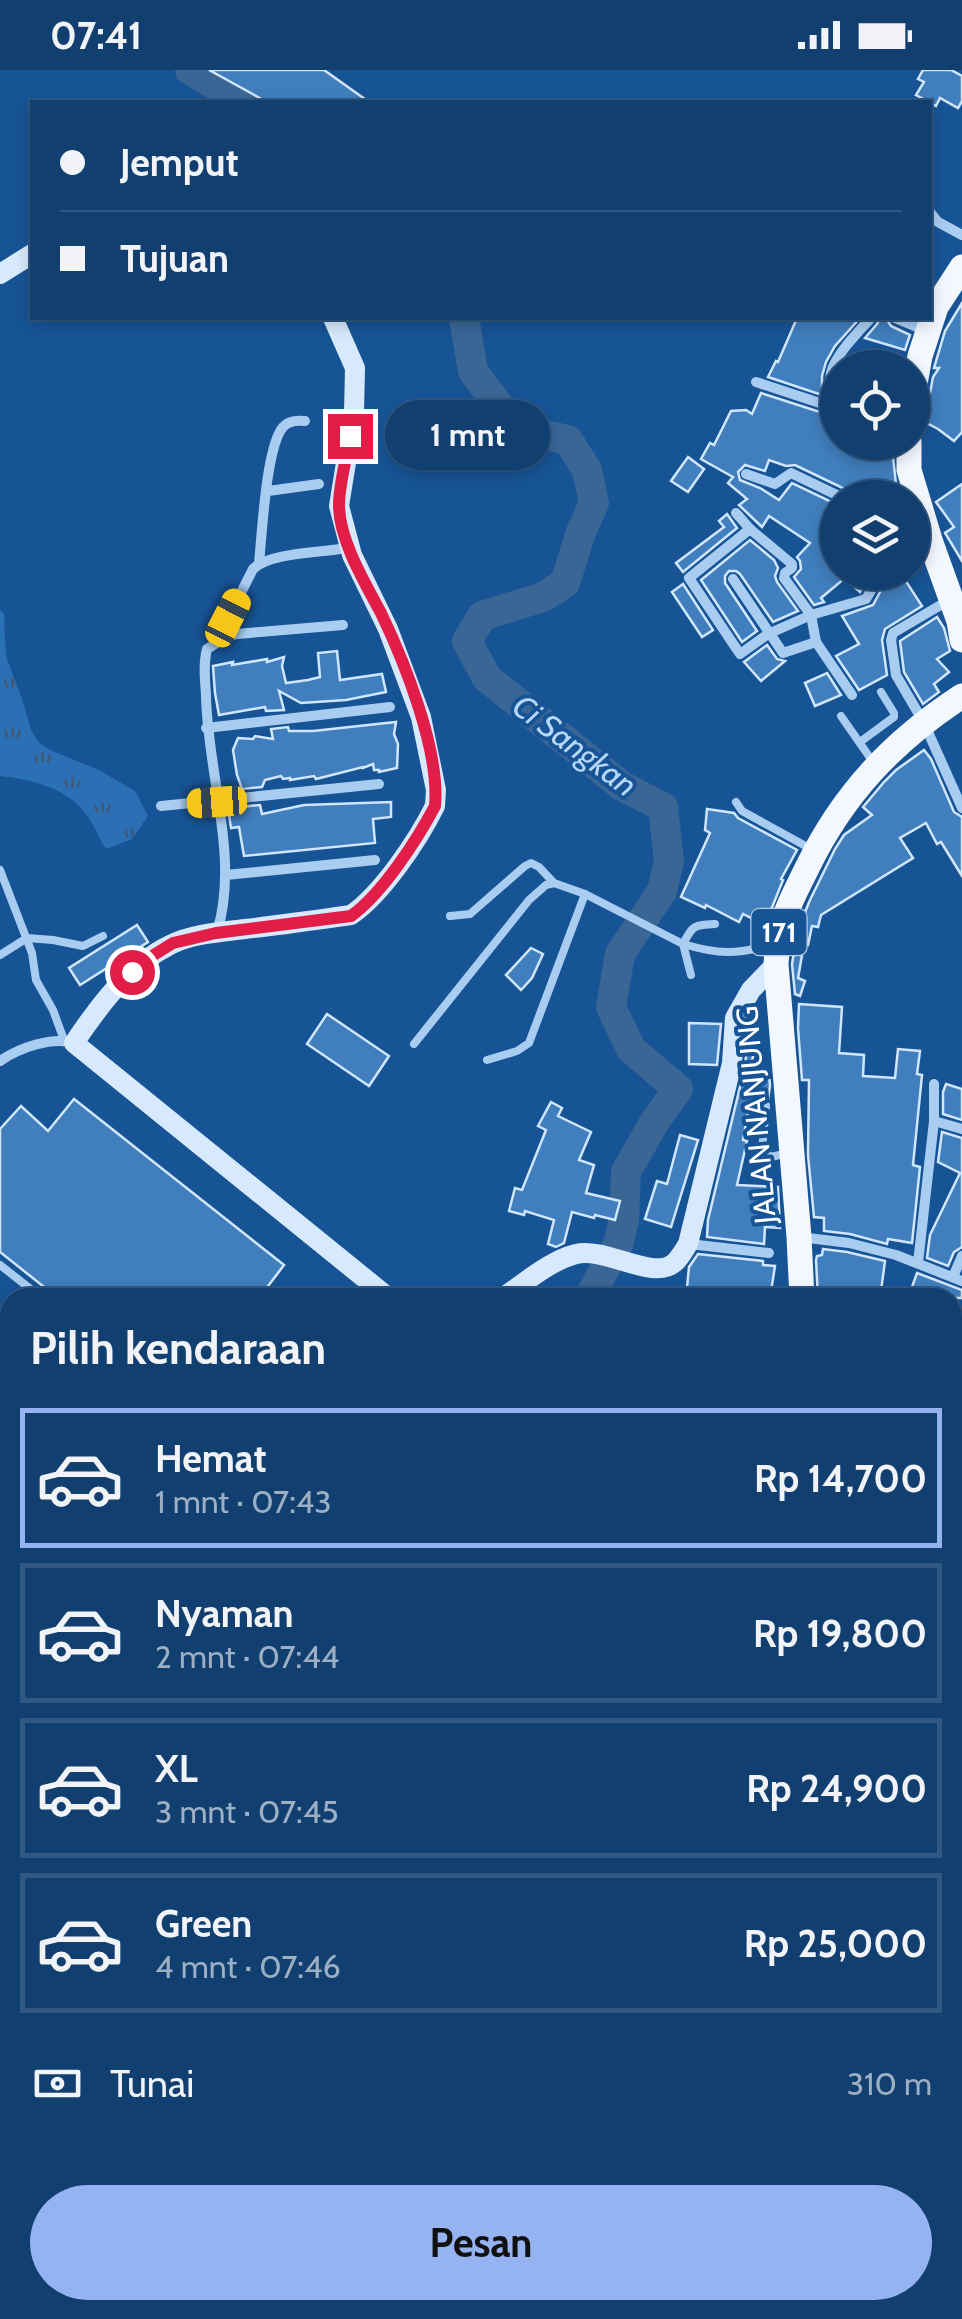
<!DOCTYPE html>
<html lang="id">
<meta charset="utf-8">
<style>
:root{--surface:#113f70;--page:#1a4675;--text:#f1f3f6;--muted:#9cafc3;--line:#305883;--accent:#95b2f1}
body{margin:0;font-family:Cabin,sans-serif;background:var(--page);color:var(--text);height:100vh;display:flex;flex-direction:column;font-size:38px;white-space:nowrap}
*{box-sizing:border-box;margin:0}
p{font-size:32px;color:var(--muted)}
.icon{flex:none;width:55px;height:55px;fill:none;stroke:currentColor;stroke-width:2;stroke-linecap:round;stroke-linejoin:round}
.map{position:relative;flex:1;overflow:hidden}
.details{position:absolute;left:0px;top:1218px;width:962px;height:1032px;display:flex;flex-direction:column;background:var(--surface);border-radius:30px 30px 0 0;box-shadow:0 5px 15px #0003,0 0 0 2px var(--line)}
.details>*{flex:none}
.guide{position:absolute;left:30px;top:30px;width:902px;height:220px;border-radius:0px;box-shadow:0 5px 15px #0003,0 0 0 2px var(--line);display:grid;align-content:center;height:220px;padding:0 30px;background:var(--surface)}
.controls{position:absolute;left:820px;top:280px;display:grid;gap:20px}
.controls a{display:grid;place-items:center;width:110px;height:110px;border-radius:50%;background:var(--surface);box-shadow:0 5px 15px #0003,0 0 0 2px var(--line);font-size:50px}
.end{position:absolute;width:45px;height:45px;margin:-22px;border:12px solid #e11d48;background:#fff;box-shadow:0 0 0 5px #fff}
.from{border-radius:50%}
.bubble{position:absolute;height:70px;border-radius:35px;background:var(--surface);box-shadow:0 5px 15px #0003,0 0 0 2px var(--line);font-size:32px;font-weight:700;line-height:70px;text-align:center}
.car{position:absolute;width:30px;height:60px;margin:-30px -15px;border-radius:12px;box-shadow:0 0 8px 2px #0007;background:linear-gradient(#f5c518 24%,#345 0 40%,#f5c518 0 76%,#345 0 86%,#f5c518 0)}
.guide b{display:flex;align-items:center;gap:35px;height:95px;font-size:38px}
.guide b+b{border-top:2px solid var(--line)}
.guide i{width:25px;height:25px;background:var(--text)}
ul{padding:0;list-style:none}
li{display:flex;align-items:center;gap:30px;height:140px;margin:0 20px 15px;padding:0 10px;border:5px solid var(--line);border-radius:0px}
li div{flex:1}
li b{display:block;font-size:38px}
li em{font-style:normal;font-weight:700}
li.current{border-color:var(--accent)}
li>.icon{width:90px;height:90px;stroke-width:1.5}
h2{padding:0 30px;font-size:45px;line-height:120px}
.pay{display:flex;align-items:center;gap:25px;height:110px;padding:0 30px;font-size:38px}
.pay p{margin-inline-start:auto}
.cta{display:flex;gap:20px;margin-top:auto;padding:20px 30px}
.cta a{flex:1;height:115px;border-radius:60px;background:var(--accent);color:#111;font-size:40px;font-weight:700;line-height:115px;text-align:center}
.status{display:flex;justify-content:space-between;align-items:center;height:70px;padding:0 50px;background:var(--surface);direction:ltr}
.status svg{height:28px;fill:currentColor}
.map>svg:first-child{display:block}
.grass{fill:url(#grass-tufts)}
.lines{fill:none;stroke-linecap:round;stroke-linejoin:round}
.river{stroke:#3a6696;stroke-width:30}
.building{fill:#407ebd;stroke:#d0e6fc;stroke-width:2.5}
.lane{stroke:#a9cdf1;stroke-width:8}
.street{stroke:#a9cdf1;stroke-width:10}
.secondary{stroke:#d7e9fc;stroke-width:20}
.primary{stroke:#f3f8ff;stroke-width:25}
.route{stroke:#e11d48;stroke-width:12}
.labels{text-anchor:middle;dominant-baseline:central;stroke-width:8;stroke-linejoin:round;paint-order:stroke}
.shield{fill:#175496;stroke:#b9cce0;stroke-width:2.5}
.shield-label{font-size:28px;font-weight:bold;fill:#fff}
.street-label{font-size:30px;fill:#fff;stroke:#175496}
.water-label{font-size:32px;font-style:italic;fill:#b5d7f8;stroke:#175496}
</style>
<div class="status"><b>07:41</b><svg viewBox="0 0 49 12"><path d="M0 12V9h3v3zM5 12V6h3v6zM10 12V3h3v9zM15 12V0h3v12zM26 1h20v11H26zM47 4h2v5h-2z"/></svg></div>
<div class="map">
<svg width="962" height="2249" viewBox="0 0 962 2249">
<defs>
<pattern id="grass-tufts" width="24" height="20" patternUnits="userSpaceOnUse" patternTransform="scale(2.5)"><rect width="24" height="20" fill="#2b6fb4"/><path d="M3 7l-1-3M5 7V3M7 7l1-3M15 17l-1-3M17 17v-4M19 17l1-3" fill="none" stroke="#3f5a76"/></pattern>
</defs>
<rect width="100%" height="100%" fill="#175496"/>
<path class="grass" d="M0,540L4,544L6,586L22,629L31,660L39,673L52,681L97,699L135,721L148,746L132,769L106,779C99,768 94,755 86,744C67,718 31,709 0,706Z"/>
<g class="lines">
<g class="river">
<path d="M190,0L243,32"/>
<path d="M464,248L473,301L499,336L529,361L568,370L587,400L594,433L581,462L565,513L543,527L482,546L467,571L487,608L622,716L663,737L669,791L662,821L620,884L611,937L631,979L678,1019L655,1051L626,1102L624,1149L619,1172L589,1228"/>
<path d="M952,1430L962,1416"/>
<path d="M0,1613L10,1612"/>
</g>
</g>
<g class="building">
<path d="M209,0H324L369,32H267Z"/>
<path d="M923,0H951L962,6V31L958,38L940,28L936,36L916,25L924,12L918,9Z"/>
<path d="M962,233V362L954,371L938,359L921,350L928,334L933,307L939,298H934L945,261Z"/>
<path d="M797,248H860L835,276L826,292L822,306V325L768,307L776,291L778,292Z"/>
<path d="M880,248H886L891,256L910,265L905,280L865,268L877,254Z"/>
<path d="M761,323L826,344H832L838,339V372H883L879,381L893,387L896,414L889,428H852L847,420L795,395L786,396L769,390L765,401L745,395L738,402L740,410L760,418L779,430L792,413L838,435V502H872L860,522L845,508L821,528L824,532L814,535L794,507L801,499L800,491L797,487L810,473L769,446L762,457L739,435L747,429L728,413L733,407L701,389L710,373L714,375L731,341L746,340L752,344Z"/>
<path d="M688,387L704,399L688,422L671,411Z"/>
<path d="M962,414V491L945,463L954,457L936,432Z"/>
<path d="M727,444L737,458L683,502L676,493L724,457L719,451Z"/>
<path d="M750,470L774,490L778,498L775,506L777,512L798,541L773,552L740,504L736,501H729L725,506V513L757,561L742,572L701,510Z"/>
<path d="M891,502H900L922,536L885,559L882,570L887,605L859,620L836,586L859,574L842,546L873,535Z"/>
<path d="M683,514L713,560L702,567L672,522Z"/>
<path d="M937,547L944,558L950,581L937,589L949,602L934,614L939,622L923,634L904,602L900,571Z"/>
<path d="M767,575L777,589L785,591L761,611L744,592Z"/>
<path d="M337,581L340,610L382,604L386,622L346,630L301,633L279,621L284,640L266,641L265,637L219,645L215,623L213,596L233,592L232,595L267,589V592L284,587L282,596L286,613L308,610L320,607L318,583Z"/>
<path d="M827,603L841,625L815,636L805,613Z"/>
<path d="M396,652L394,664L398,674L397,698L379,702V700H374L373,694L363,698V697L316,709L314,706L290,710V708L283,709L281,706L265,710L262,717L242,719L237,705L233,680L238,668L253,669L255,666L273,669L271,659L288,657L289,661H313Z"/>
<path d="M924,680L931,689L954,742L962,747V806L941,772L937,774L926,753L900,768L913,788L821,845L818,857L812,856L808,875L804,874L798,908L805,911L800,926L795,924L792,894L798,859L810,830L835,779L844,765L872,745L863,737L884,712L896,700Z"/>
<path d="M391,732V747L373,749L375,773L244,786L239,757L231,758L228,738L260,735L262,744L304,735Z"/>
<path d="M707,739L734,743L738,748L797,780L781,809L783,810L765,855L743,844L739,852L706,835L705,838L681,827L710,763L705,760Z"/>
<path d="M137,855L148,872L80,915L69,898Z"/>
<path d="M531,878L543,884L532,908L521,920L506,905Z"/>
<path d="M799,934L842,937L839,983L864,985L863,1006L895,1008L898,979L920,981L917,1004L922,1005L913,1095L920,1097L912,1173L888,1169L887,1174L850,1164L824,1161V1148L814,1147L808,1085L809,1010H802L798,958Z"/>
<path d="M327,944L389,986L369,1016L307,974Z"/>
<path d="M689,953L721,954L717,995L689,994Z"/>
<path d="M747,976L755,977L750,1001L769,1004L770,1016L768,1029L751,1026L743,1070L747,1071L737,1115L778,1117L780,1158L765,1157L764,1174L707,1167L708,1150L745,996Z"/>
<path d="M946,1014L962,1019V1050L943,1044V1022Z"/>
<path d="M74,1029L284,1195L259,1228H58L0,1182V1059L21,1036L48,1061Z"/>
<path d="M551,1032L562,1038L558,1046L591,1062L579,1090L594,1095L586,1123L620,1131L615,1150L595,1145L594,1148L572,1142L564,1173L556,1177L548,1174L554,1150L525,1141L524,1145L509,1141L515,1118L522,1120L546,1060L538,1056Z"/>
<path d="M942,1062L962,1068V1177L954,1182L948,1196L927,1188L930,1165L960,1103L938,1092Z"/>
<path d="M680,1065L698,1070L671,1157L645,1149L657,1111L667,1114Z"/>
<path d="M823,1179L847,1182L885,1191L880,1228H818L816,1190L817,1186L822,1185Z"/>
<path d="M698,1184L763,1191V1195L775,1196L770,1228H686L689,1197Z"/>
<path d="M917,1203L962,1220V1228H908Z"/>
</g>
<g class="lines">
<g class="lane">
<path d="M841,646L873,692"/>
<path d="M860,672L894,647V643L881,622"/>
<path d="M736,732L742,741L811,779"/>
<path d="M0,800L32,883L36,910L53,940L64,970"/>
<path d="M450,846L470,844L525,796L531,793L539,797L554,813"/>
<path d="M0,885L27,868L53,870L83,876L103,866"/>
<path d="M691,905L683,874C693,855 694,855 715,854"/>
<path d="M414,974L529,830L546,815L554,813L585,824L683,874C720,885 735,884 773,875"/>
<path d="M487,990L517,981L529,973L585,824"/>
<path d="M766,1036L762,1080L771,1087L788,1083"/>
<path d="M0,1195L42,1228"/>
<path d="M952,1714L962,1711"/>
<path d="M952,1914L962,1919"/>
<path d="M0,1999L10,1987"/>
<path d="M0,2018L10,2027"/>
<path d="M300,2240L309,2249"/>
<path d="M735,2240L761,2249"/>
<path d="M24,2249L33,2240"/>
<path d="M455,2249L465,2240"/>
<path d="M806,2249L807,2246"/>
</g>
<g class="street">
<path d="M930,142L938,152L962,165"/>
<path d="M895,248L926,261"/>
<path d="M756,312L829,336C833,325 829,314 831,303C835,285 859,261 871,248"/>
<path d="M746,404L775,414L791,403L843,428"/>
<path d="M268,421L319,414"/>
<path d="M736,443L750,459L792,494V498L785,503L784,508L811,545L816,572L852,625"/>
<path d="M750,459L689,508L740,584L768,564L811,545L866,529L882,502"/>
<path d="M912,484L931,474"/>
<path d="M259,493C262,465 266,377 283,357C289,350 297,350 305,351"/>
<path d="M733,509L783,583L816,572"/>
<path d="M951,529L893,563L891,570L896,605L924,653L962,738"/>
<path d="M216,572L253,499C270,483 316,483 340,479"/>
<path d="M206,658L390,637"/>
<path d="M161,736L379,714"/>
<path d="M226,805L375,790"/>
<path d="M217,862C240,788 207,702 206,625C205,610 203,594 207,579L226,567L237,564L343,555"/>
<path d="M0,991C19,978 52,966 74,973"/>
<path d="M934,1051L962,1059"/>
<path d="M800,1167L849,1173L896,1185L962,1211"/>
<path d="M689,1174L769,1183"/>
<path d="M918,1193L934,1051V1014"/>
<path d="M953,1207L962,1186"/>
<path d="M952,1267L962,1271"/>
<path d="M952,1443L962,1431"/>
<path d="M619,2240L632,2249"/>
</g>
<g class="secondary">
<path d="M0,204L32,184"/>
<path d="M333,248L355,298L354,343L339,436L352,485L388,559L421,647L436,720L435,736C418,770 382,824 351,845C316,850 280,855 245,859C221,862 191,864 170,875C129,895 99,936 74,973L389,1228"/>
<path d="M502,1228C525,1213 549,1191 576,1184C606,1177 653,1211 674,1193C680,1188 684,1180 688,1174L732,993L735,948L751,920L776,894"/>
<path d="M0,1681L10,1680"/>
</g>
<g class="primary">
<path d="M912,331L920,286L936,237L962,197"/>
<path d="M909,372V400L931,473L959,551L962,570"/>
<path d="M802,1228L799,1167L776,894C778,852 789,835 807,798C843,724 893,671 962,626"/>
<path d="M709,2249L712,2240"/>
</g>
</g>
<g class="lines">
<path class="route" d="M132,902L144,891L173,873L216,863L351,846C382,824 417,770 435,736C440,681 405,593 381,543C365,513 339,470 339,435C339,413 347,388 350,366"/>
</g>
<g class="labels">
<rect class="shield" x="751.5" y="839" width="55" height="46" rx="8"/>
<g class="shield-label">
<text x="779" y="862">171</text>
</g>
<g class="street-label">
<text transform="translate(756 1045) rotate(-95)">JALAN NANJUNG</text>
</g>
<g class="water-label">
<text transform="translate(575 675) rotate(37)">Ci Sangkan</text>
</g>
</g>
</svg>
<div class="controls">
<a><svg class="icon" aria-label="locate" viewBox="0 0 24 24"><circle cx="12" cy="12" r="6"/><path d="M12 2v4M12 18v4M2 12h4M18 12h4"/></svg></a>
<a><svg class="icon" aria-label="layers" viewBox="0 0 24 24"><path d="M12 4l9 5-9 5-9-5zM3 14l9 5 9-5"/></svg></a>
</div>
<i class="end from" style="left:132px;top:902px"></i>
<i class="end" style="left:350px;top:366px"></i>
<div class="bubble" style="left:385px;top:330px;width:165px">1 mnt</div>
<i class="car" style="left:228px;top:548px;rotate:27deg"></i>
<i class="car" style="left:217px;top:732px;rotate:266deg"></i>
<div class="guide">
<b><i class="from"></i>Jemput</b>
<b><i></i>Tujuan</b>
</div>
<section class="details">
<h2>Pilih kendaraan</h2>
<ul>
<li class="current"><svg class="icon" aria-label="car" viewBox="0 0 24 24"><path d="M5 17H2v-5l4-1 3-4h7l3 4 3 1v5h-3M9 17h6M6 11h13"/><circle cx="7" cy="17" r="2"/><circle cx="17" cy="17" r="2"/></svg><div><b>Hemat</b><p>1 mnt · 07:43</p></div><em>Rp 14,700</em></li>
<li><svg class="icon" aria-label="car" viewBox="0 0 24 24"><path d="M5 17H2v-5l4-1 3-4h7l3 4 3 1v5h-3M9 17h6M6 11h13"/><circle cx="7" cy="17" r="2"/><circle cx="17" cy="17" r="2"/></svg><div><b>Nyaman</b><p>2 mnt · 07:44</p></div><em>Rp 19,800</em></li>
<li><svg class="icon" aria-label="car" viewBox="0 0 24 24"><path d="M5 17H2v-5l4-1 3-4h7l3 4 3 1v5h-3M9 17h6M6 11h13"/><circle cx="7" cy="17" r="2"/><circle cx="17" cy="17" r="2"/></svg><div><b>XL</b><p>3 mnt · 07:45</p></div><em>Rp 24,900</em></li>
<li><svg class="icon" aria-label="car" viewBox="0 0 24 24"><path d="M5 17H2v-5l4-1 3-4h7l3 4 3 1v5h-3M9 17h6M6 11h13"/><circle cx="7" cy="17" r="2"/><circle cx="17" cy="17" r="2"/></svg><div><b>Green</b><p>4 mnt · 07:46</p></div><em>Rp 25,000</em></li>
</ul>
<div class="pay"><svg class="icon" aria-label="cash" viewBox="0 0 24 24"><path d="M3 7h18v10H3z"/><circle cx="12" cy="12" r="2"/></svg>Tunai<p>310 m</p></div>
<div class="cta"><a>Pesan</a></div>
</section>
</div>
